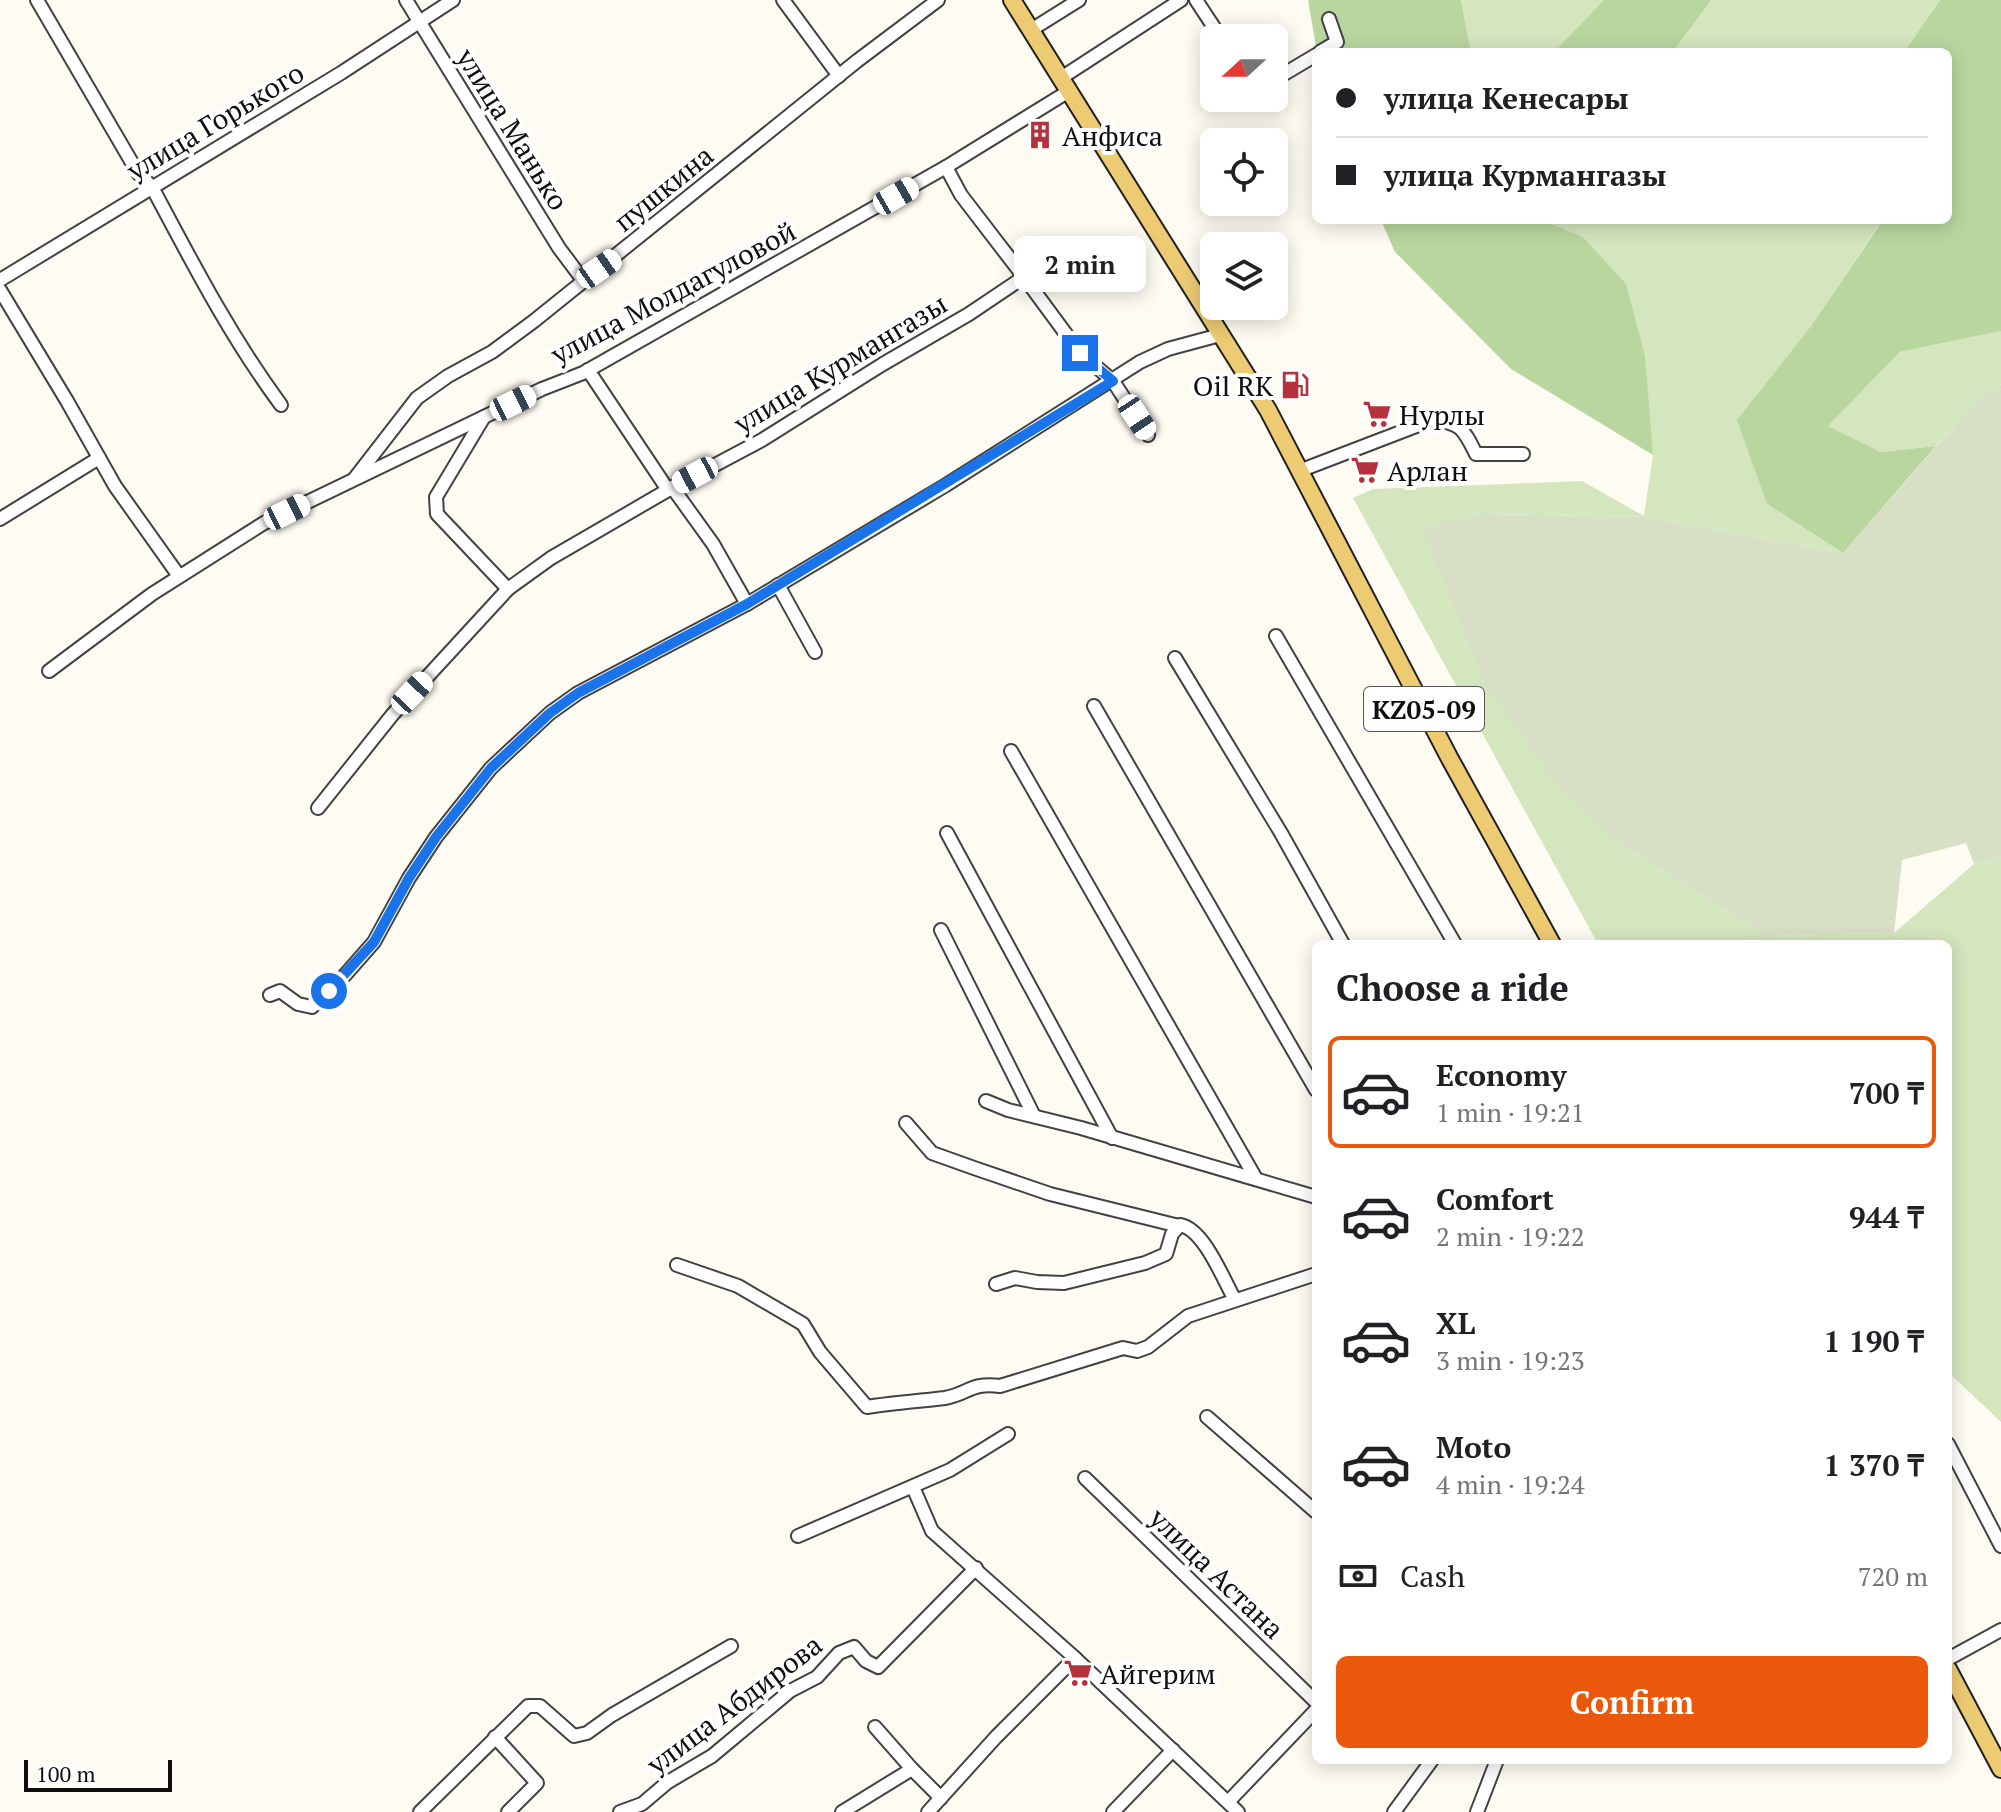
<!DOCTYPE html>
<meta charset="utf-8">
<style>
:root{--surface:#fff;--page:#f2f2f2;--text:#202124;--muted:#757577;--line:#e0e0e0;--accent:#ea580c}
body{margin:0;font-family:"PT Serif",serif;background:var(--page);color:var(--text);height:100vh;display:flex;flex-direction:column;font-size:30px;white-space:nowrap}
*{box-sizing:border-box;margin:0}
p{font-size:26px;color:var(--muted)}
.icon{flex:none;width:44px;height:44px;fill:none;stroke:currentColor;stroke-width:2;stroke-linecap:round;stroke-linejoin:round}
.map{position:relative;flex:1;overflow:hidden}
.details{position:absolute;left:1312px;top:940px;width:640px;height:824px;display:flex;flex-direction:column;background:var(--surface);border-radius:12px;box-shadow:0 4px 20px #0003}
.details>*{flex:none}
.guide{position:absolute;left:1312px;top:48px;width:640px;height:176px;border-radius:12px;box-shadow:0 4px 20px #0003;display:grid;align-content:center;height:176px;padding:0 24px;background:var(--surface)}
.needle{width:52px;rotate:249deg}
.tools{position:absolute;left:1200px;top:24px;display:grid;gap:16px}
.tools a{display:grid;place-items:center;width:88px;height:88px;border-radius:12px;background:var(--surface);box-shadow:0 4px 20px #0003;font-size:40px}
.scale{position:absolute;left:24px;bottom:20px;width:148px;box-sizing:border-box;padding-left:8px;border:4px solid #0f0f0f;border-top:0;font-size:22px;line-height:28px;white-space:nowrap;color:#0f0f0f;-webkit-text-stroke:6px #fff;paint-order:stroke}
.end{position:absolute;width:36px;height:36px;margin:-18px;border:10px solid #1a73e8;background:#fff;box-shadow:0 0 0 4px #fff}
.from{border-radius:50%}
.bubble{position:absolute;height:56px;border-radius:12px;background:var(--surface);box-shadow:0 4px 20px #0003;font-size:26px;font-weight:700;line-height:56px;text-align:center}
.car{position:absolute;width:24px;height:48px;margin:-24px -12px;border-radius:10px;box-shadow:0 0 6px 2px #0007;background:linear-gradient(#fff 24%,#345 0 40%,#fff 0 76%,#345 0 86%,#fff 0)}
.guide b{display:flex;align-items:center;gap:28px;height:76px;font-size:30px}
.guide b+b{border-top:2px solid var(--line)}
.guide i{width:20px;height:20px;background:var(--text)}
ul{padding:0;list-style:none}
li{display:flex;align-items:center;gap:24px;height:112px;margin:0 16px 12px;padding:0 8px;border:4px solid transparent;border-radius:12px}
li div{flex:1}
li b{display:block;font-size:30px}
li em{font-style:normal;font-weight:700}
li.active{border-color:var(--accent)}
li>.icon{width:72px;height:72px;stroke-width:1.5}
h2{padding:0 24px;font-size:36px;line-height:96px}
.pay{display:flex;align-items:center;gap:20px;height:88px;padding:0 24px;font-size:30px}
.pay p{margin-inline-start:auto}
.action{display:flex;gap:16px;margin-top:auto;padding:16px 24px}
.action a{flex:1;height:92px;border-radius:12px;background:var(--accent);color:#fff;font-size:32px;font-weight:700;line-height:92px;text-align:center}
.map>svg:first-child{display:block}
.green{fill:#d4e6be}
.forest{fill:#b9d69f}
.cemetery{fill:#d7dfc4}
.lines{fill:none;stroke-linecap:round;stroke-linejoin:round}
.minor-casing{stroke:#424242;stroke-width:16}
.major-casing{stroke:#202020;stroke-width:20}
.minor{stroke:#fff;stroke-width:12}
.major{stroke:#edcb73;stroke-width:16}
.route{stroke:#1a73e8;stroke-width:10}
.labels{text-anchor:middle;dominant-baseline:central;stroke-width:8;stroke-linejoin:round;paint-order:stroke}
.shield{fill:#fff;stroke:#575757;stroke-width:2}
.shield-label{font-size:26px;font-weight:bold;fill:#0f0f0f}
.street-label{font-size:28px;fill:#0f0f0f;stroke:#fff}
.poi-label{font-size:28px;fill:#0f0f0f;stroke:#fff;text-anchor:start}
</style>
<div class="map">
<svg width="2001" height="1812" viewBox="0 0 2001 1812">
<rect width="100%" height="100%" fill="#fefbf2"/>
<g class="green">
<path d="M1461,0H1604L1554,52H1471Z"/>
<path d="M1711,0H1940L1904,52H1673Z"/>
<path d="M1542,220H1879V225L1811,326L1738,420L1767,504L1843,553L1644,517L1482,514L1422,529L1622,845L1765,935L1894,933L1974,864L2001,858V1422L1948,1372V944H1598L1353,498L1373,489L1582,481L1644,516L1653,455L1583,237Z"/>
<path d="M2001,331V384L1975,402L1936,446L1881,452L1828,426L1900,352Z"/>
</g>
<g class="forest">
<path d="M1308,0H1461L1471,52H1317Z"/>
<path d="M1604,0H1711L1673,52H1554Z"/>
<path d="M1940,0H2001V331L1900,352L1828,426L1881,452L1936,446L1843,553L1767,504L1737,420L1811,326L1879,226V220H1948V52H1904Z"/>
<path d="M1381,220H1542L1583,237L1626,284L1645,356L1653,455L1511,369L1395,252Z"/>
</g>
<path class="cemetery" d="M2001,384V858L1974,864L1966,843L1902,860L1894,933L1765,935L1622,845L1562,791L1485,684L1422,528L1482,514L1644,517L1843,553L1975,402Z"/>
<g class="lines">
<defs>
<g id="minor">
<path d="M37,0L138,173L152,187C192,262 230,336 281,405"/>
<path d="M406,0L559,248L583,280"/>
<path d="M783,0L839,76"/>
<path d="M1196,0L1221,38"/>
<path d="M1031,30L1079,0"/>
<path d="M1320,52L1337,42L1329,19"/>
<path d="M1061,78L1181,0"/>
<path d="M1274,80L1316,55"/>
<path d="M946,167L961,195L1024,277"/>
<path d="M0,280L341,73L453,0"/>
<path d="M0,290L67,401L115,486L179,576"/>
<path d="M588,370L668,490"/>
<path d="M484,417L436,497L437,514L508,589"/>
<path d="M1299,471L1432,420C1461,422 1464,430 1476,454H1523"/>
<path d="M355,478L417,398L448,376L492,352L534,321L857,61L938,0"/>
<path d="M672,487L713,544L747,604"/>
<path d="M0,519L99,458"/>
<path d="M778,585L815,652"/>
<path d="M1276,636L1455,944"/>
<path d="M1175,658L1281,833L1343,944"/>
<path d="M49,671L152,594L264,523L542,389L583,373L946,167L1069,91"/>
<path d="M1094,706L1316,1090"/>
<path d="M1011,751L1255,1177"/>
<path d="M318,808L393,714L508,589L551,558L668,490L762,440L883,364L969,314L1024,277L1080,353L1113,381L1148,435"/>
<path d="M947,833L1112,1138"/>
<path d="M941,930L1033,1114"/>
<path d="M270,995L280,991L298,1004L312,1007L345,975L374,942L409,878L436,837L491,768L550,713L578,693L747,604L946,485L1140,362L1168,349L1220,335"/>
<path d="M986,1101L1008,1110L1081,1128L1316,1197"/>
<path d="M906,1123L932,1153L974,1168L1050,1194L1179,1226"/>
<path d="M677,1265L738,1286L803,1324L820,1352L867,1407C893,1403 919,1401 945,1398C968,1394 971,1382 1000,1386L1123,1348L1137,1351L1148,1347L1188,1316L1316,1274"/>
<path d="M996,1284L1015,1278L1037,1282L1064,1283L1145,1263L1166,1254L1172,1234L1180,1225C1204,1229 1223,1279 1235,1300"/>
<path d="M1207,1417L1316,1512"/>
<path d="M1948,1444L2001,1546"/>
<path d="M1085,1478L1316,1702"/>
<path d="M913,1487L932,1531L1075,1658L1238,1812"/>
<path d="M798,1536L950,1470L1008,1434"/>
<path d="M1948,1659L2001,1630"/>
<path d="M875,1727L912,1769"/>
<path d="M495,1737L537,1783L508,1812"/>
<path d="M1228,1802L1316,1710"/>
<path d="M420,1812L528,1706H540L574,1736L587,1733L612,1715L731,1646"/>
<path d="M620,1812L642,1804L668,1782L712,1756L790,1691L817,1677L839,1653L854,1647L866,1661L878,1667L976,1568"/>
<path d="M842,1812L912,1769L941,1798"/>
<path d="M928,1812L996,1737L1075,1658"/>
<path d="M1113,1812L1173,1750"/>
<path d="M1394,1812L1432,1760"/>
<path d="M1477,1812L1497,1760"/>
</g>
<g id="major">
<path d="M1012,0L1268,410L1450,759L1552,944"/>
<path d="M1948,1669L2001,1769"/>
</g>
</defs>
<use href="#minor" class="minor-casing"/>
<use href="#major" class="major-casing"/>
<use href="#minor" class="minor"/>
<use href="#major" class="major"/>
</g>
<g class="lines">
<path class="route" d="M329,991L374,942L409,878L436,837L491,768L550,713L578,693L747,604L1113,381L1080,353"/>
</g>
<defs>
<symbol id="building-bare" viewBox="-9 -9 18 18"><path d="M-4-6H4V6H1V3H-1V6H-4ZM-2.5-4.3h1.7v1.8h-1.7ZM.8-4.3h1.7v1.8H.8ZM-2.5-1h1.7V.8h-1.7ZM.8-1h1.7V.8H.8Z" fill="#b4323c" stroke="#fff" stroke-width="2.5" paint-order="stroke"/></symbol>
<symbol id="fuel-bare" viewBox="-9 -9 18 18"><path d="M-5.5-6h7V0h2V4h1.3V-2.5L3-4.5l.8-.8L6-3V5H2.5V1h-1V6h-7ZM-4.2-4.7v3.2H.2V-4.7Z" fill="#b4323c" stroke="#fff" stroke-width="2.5" paint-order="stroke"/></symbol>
<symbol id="supermarket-bare" viewBox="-9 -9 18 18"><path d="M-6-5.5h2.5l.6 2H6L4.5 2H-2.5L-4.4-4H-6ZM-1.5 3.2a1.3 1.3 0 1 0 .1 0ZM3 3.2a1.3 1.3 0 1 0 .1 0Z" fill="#b4323c" stroke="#fff" stroke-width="2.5" paint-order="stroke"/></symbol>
</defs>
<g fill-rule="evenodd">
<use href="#building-bare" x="1020" y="115" width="40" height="40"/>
<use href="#fuel-bare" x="1275" y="365" width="40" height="40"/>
<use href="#supermarket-bare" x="1357" y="394" width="40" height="40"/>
<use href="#supermarket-bare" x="1345" y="450" width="40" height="40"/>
<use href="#supermarket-bare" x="1058" y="1653" width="40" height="40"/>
</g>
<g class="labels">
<rect class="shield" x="1364" y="687" width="120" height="44" rx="6"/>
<g class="shield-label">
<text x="1424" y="709">KZ05-09</text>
</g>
<g class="street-label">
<text transform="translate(215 121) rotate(-31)">улица Горького</text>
<text transform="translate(513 129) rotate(58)">улица Манько</text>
<text transform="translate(663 188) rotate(-39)">пушкина</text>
<text transform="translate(673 292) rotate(-28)">улица Молдагуловой</text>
<text transform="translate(840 363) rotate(-31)">улица Курмангазы</text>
<text transform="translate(1217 1573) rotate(44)">улица Астана</text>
<text transform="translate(734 1704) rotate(-37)">улица Абдирова</text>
</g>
<g class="poi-label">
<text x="1062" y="135">Анфиса</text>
<text x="1273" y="385" text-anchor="end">Oil RK</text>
<text x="1399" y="414">Нурлы</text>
<text x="1387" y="470">Арлан</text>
<text x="1100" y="1673">Айгерим</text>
</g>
</g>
</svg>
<div class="tools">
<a><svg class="needle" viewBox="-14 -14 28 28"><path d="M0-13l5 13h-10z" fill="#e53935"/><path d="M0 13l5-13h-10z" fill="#757577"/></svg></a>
<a><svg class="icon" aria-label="locate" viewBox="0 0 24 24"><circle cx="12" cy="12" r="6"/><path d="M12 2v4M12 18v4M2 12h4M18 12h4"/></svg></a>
<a><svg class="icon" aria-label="layers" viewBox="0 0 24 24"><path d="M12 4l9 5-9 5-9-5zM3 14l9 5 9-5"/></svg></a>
</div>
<div class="scale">100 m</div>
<i class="end from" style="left:329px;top:991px"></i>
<i class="end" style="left:1080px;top:353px"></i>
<div class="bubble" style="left:1014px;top:236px;width:132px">2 min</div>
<i class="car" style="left:896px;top:196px;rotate:60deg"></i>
<i class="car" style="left:599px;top:269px;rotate:55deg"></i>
<i class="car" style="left:513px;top:403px;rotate:64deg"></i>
<i class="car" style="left:1137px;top:417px;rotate:147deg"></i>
<i class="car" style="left:695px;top:475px;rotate:242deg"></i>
<i class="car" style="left:287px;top:512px;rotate:64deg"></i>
<i class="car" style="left:412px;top:693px;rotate:43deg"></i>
<div class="guide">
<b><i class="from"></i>улица Кенесары</b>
<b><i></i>улица Курмангазы</b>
</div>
<section class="details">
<h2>Choose a ride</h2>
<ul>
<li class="active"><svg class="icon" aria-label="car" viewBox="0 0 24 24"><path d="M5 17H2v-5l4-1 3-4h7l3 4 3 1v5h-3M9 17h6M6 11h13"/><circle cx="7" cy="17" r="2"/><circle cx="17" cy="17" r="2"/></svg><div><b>Economy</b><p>1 min · 19:21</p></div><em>700 ₸</em></li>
<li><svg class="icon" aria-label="car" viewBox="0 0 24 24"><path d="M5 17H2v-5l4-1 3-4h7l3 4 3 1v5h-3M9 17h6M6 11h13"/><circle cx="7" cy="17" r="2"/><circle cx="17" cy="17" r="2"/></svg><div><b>Comfort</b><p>2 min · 19:22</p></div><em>944 ₸</em></li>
<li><svg class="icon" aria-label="car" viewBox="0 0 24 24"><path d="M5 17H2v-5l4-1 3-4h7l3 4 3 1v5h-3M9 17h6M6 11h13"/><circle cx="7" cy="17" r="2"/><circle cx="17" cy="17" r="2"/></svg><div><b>XL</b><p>3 min · 19:23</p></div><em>1 190 ₸</em></li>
<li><svg class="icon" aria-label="car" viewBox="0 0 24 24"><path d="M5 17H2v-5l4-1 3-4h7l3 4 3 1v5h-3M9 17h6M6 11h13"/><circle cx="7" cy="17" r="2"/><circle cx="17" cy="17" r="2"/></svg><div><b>Moto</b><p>4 min · 19:24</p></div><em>1 370 ₸</em></li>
</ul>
<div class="pay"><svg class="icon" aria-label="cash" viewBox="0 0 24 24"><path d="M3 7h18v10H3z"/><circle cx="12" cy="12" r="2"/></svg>Cash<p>720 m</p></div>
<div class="action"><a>Confirm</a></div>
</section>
</div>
